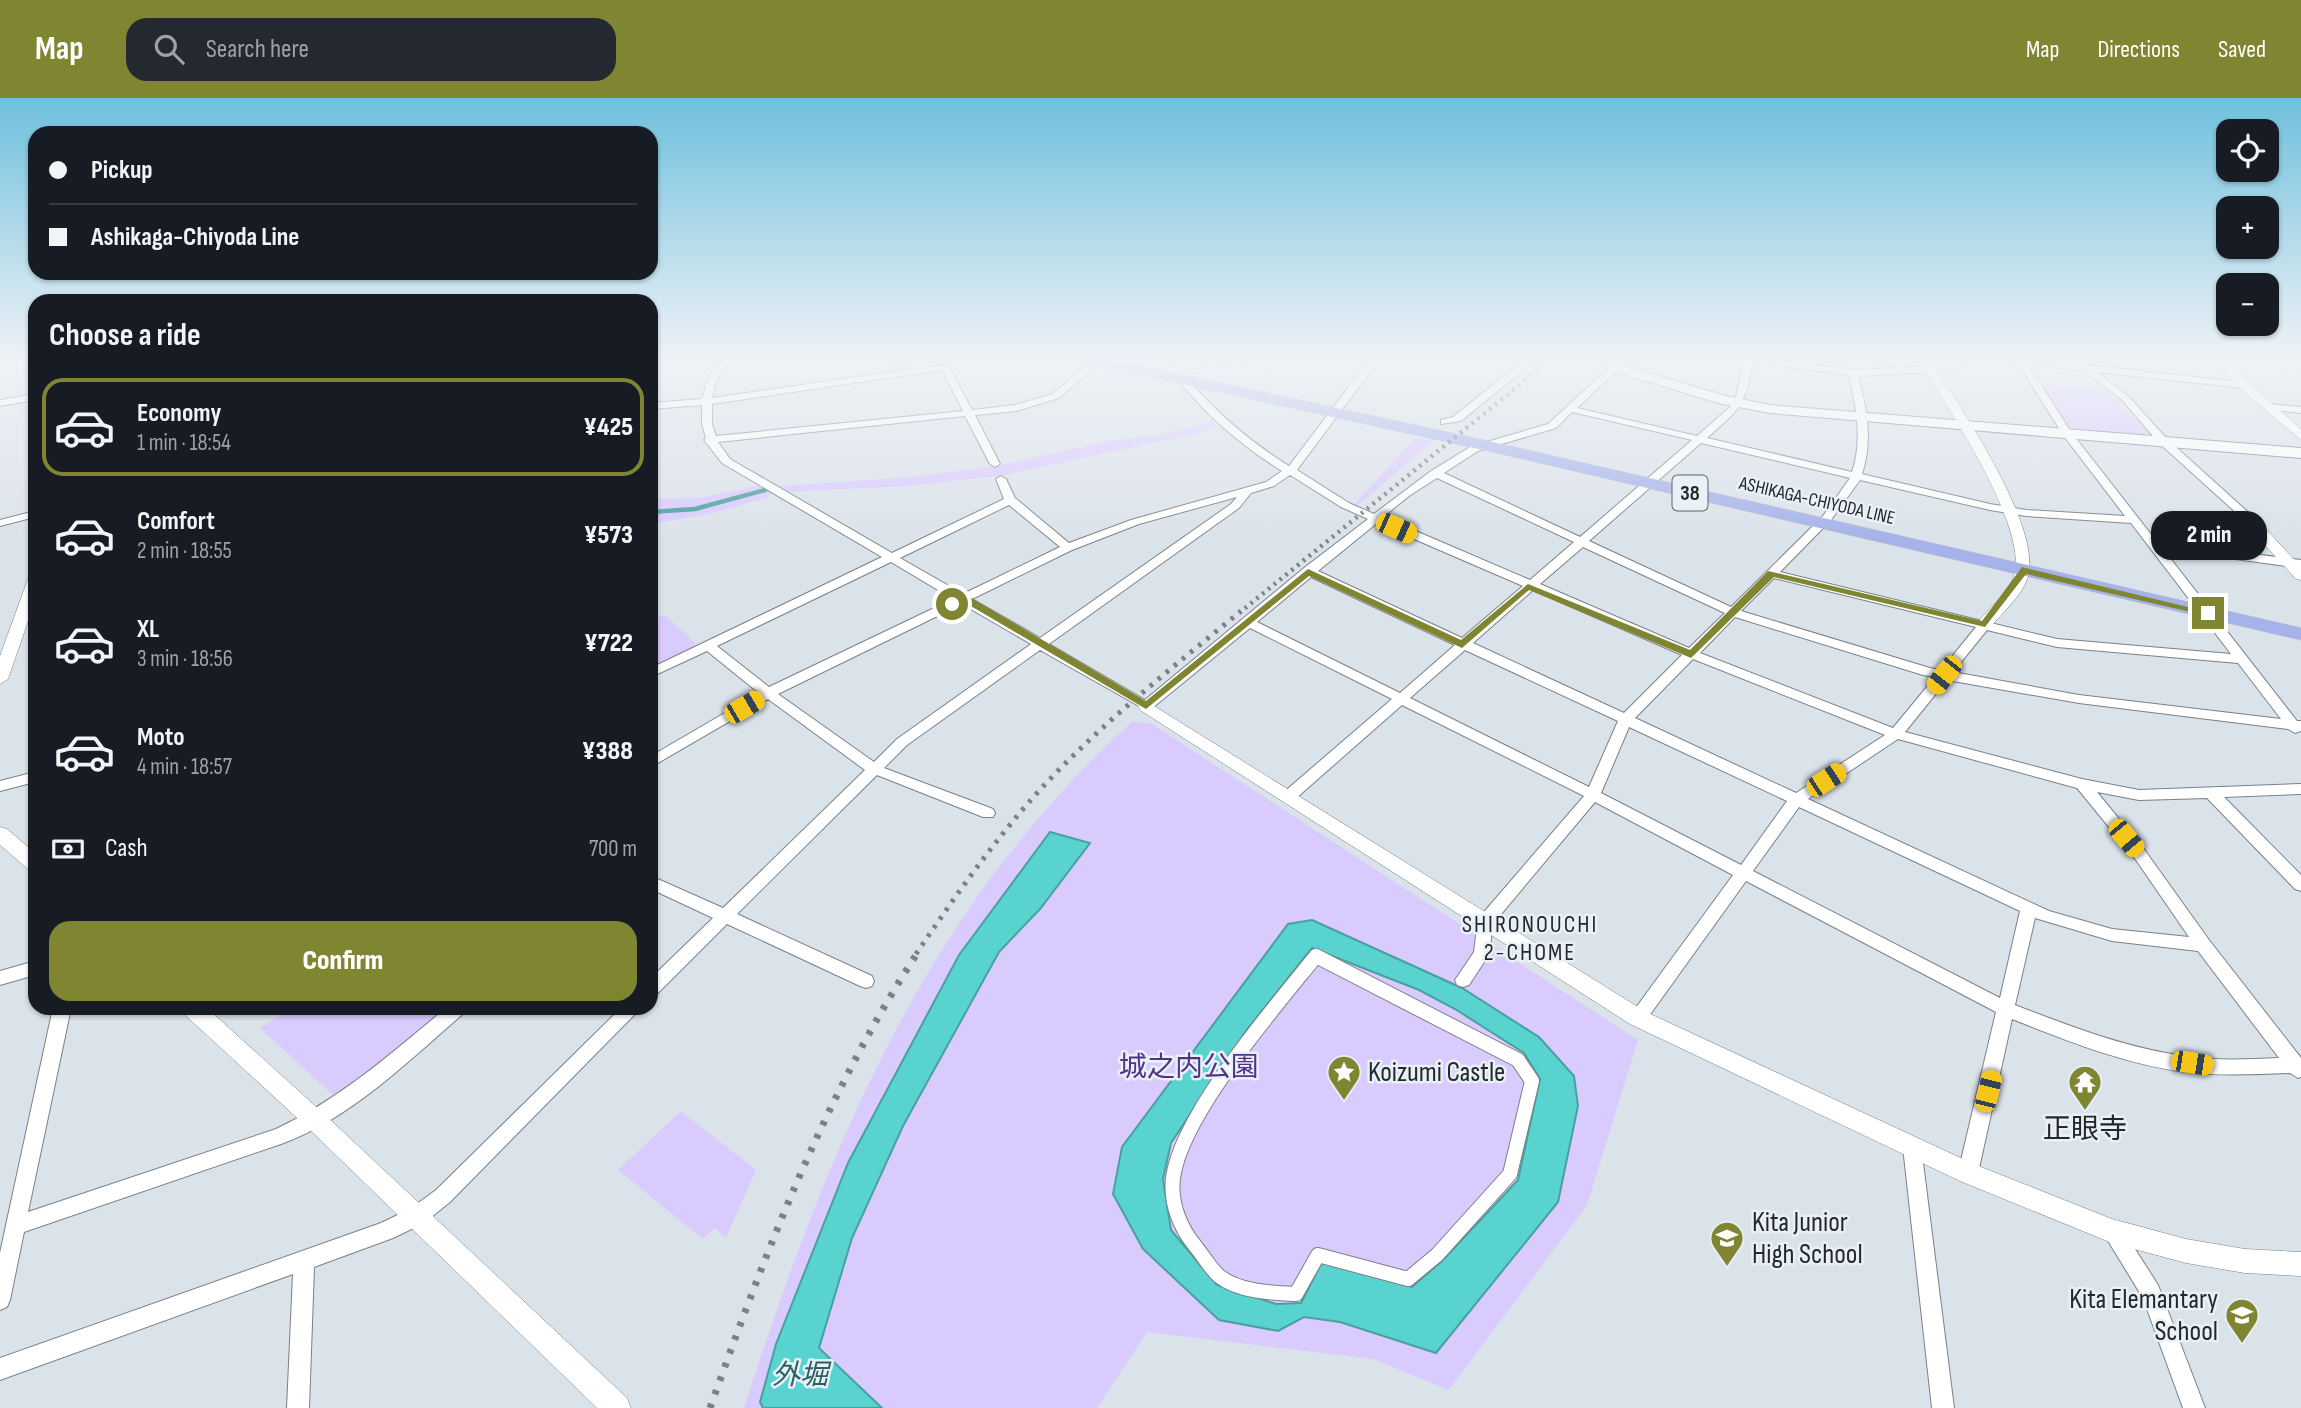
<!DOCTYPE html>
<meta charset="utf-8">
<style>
:root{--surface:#171b24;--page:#242831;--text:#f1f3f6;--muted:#9ea1a6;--line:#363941;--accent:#7f8531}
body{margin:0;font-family:"Sofia Sans Condensed","Noto Sans JP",sans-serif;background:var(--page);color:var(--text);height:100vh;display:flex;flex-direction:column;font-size:26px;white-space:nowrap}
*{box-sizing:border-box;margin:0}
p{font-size:23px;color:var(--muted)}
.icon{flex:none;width:38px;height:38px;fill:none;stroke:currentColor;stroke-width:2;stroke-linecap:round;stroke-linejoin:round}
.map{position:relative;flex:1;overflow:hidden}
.side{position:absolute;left:28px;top:196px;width:630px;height:721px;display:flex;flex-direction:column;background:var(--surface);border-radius:21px;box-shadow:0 2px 5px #0004}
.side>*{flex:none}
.guide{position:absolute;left:28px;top:28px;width:630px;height:154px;border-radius:21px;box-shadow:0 2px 5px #0004;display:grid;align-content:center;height:154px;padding:0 21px;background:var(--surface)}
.buttons{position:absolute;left:2216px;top:21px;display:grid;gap:14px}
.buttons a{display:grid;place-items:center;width:63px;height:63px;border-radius:14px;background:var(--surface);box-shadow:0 2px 5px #0004;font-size:35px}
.end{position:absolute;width:32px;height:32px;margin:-16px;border:9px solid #7f8531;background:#fff;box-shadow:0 0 0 4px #fff}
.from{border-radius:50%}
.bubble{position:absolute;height:49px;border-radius:21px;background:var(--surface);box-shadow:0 2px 5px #0004;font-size:23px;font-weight:800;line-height:49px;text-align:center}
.car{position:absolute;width:21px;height:42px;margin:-21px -10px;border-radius:9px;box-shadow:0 0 5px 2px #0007;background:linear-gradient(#f5c518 24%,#345 0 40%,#f5c518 0 76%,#345 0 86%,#f5c518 0)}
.guide b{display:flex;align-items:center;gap:24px;height:66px;font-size:26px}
.guide b+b{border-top:2px solid var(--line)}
.guide i{width:18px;height:18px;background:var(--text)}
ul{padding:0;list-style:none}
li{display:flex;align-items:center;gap:21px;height:98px;margin:0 14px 10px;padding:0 7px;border:4px solid transparent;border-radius:21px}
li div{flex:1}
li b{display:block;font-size:26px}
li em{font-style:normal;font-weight:800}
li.selected{border-color:var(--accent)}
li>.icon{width:63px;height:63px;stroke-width:1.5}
h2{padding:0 21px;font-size:32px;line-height:84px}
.pay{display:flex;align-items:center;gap:18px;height:77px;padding:0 21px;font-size:26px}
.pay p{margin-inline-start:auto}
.button{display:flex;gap:14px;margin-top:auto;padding:14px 21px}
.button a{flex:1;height:80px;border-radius:21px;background:var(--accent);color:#fff;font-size:28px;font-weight:800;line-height:80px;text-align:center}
header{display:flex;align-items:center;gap:42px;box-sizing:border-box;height:98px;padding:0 35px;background:var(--accent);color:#fff}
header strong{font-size:33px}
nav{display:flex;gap:38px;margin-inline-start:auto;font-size:24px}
.search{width:490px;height:63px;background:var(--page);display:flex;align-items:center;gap:18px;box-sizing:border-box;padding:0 24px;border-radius:21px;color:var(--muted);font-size:26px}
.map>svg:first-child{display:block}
.green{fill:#dacbff}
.water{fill:#59d3cf;stroke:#49a09e;stroke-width:2;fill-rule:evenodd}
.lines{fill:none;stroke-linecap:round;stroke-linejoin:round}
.stream{stroke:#49a09e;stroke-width:4.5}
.pedestrian-casing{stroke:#7a8187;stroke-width:16}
.minor-casing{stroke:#7a8187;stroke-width:2}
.tertiary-casing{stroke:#7a8187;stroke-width:1}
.secondary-casing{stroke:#7a8187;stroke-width:2}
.primary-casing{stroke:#bebebf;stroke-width:1}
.pedestrian{stroke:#fff;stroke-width:14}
.minor{fill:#fff;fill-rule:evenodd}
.tertiary{fill:#fff;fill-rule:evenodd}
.secondary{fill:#fff;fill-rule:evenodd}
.primary{fill:#a6b3ea;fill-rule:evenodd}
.rail-far2{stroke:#7c8186;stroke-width:4.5;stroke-dasharray:2.5 5;stroke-linecap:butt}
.rail-far1{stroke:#7c8186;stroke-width:5;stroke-dasharray:3.5 7;stroke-linecap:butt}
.rail{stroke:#7c8186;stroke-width:7;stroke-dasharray:4.5 10;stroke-linecap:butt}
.route{fill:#7f8531}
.labels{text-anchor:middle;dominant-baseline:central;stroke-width:5;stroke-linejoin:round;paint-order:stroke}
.far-street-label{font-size:19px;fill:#25282a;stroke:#e8f0f8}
.shield{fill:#e8f0f8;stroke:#606468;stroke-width:2}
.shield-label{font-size:21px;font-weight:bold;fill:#25282a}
.neighbourhood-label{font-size:24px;letter-spacing:2px;fill:#25282a;stroke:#e8f0f8}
.near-park-label{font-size:28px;fill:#543288;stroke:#e8f0f8}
.near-poi-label{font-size:28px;fill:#25282a;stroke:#e8f0f8;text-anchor:start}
.near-water-label{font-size:28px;font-style:italic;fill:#2d605f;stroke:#e8f0f8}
</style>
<header>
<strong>Map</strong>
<div class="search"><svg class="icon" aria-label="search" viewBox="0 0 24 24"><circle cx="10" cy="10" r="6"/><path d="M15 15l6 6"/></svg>Search here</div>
<nav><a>Map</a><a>Directions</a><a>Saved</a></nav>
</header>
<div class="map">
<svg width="2301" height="1310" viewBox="0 0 2301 1310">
<rect width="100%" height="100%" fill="#dbe3ea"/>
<g class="green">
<path d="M2040,287L2103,291L2151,337L2074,331L2067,327Z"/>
<path d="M1212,323L1215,327L1199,335L999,378L906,388L787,394L780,388L913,379L995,368L1109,343L1164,336Z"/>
<path d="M1415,340L1433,343L1357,408L1354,407Z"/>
<path d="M757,388L771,394L769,399L713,415L651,426V401L699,400Z"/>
<path d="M665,517L695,545V549L651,570V522Z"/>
<path d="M1133,623L1152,626L1638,942L1587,1107L1449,1292L1373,1261L1147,1234L1097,1310H744C828,1050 925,810 1133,623Z"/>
<path d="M292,910H446L336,1000L260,930Z"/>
<path d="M681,1013L756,1072L726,1140L715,1130L703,1141L618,1072Z"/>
</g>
<g class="water">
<path d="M1050,734L1090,745L1040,811L999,854L903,1028L852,1140L819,1250L882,1310H763L760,1304L776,1246L848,1065L959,857Z"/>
<path d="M1312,822L1462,890L1539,939L1574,978L1578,1008L1558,1104L1436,1255L1340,1224L1304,1219L1278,1233L1219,1222L1143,1151L1113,1096L1122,1049L1288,826ZM1312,850L1419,892L1455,911L1524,955L1540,981L1518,1082L1443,1162L1412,1189L1322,1164L1301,1205L1276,1206L1217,1187L1171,1132L1163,1081L1171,1045L1246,933Z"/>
</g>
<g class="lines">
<path class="stream" d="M651,414L695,411L765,392"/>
<defs>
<path id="pedestrian" d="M1316,858L1518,962L1532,983L1510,1076L1437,1157L1408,1181L1318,1157L1296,1196C1272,1195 1239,1194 1219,1178C1210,1170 1204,1159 1196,1149C1180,1130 1170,1105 1173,1080C1181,1017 1275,909 1316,858Z"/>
<g id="minor">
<path d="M721,258H731L716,284L712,300L918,270L863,258H883L925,266L926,269L948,267L972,312L1015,307L1053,296L1097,258H1108L1059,300L1016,313L975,317L1000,366L995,369L990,366L965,318L718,344L730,361L892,455L1004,401L996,381L1001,378L1006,381L1015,400L1069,445L1131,422L1266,384L1282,373C1242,348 1209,320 1179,283L1186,278L1189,279V283C1222,319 1248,342 1289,368L1372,258H1382L1297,372L1349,405L1374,416L1431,373L1470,349L1548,326L1622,258H1632L1577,310L1697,338L1730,309L1736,299L1745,258L1853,272L1929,268L1975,260L1973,258H2023L2024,260L2076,266L2070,258H2080L2088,267L2247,285V289L2244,290L2097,274L2128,298L2167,341L2250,416L2252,418L2246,421L2242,420L2159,345L2122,302L2083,272L2028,266L2071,334L2157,444L2301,462V470L2163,451L2297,623H2301V633L2295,635L2288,631L2079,605L1947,582L1905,634L2082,681L2139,692L2301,686V696L2224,699L2301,777V793L2295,791L2207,700L2139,702L2097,694L2146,754L2209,842L2301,960V979L2298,980L2290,975C2258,976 2225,978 2193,975C2130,968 2070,944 2012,921L1978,1075L1975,1081L1968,1084L1961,1081L1958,1075L1996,914L1746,783L1644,925L1638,927L1632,925L1629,920L1632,915L1733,777L1595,704L1492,827L1490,855L1469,887L1463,889L1457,887L1455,882L1474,854L1478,821L1584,698L1402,607L1294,702H1284L1282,698L1284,694L1392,601L1250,530L1151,611L1146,612L1040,552L907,647L884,670L993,711L995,715L993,719H983L877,677L737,816L872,878L874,883L872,888L866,890L860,888L727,826L657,896L651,898V880L713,820L651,791V778L723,810L865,672L768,601L651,669V658L759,595L707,553L651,579V570L882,459L722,365L704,342L706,340L702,326V307L651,311V305L702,301L707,284ZM1990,262L2018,265L2063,337L2125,418L2026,412L1990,406L1862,376C1873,343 1867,310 1858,278L1929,274ZM1753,264L1849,277C1856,309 1863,342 1852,374L1707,340C1741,310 1744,310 1753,264ZM942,272L963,313L716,338L712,326V306ZM1572,314L1692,342L1580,439L1444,375L1478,353L1556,330ZM1701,345L1850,380L1823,418L1731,509L1589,443ZM1290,377L1341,409L1368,421L1304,470L1145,602L1049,546L1239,410L1251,395L1274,388ZM1437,380L1574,444L1530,482L1383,419L1409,398ZM1860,382L1990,412L2026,418L2131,425L2231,556L2057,541L1780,474L1831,422ZM1237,399L1231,406L1040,540L972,501L1072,452L1139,426ZM1009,407L1060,449L963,496L900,460ZM1377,425L1523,488L1462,540L1318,473ZM1583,449L1725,515L1689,550L1540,486ZM891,464L953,501L769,589L717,548ZM1311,479L1455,547L1400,595L1257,524ZM1774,480L1976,529L1941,572L1930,570L1741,513ZM1533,492L1682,557L1624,615L1473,545ZM962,506L1031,546L897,641L874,664L778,596ZM1735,519L1923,577L1935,579L1893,630L1700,555ZM1987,532L2057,549L2238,565L2281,621L2079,597L1953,574ZM1465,552L1618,623L1589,689L1410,600ZM1693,561L1885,637L1796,695L1635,620ZM1629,629L1787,703L1741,767L1601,695ZM1898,641L2077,690L2136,762L2189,839L2112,831L2049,813L1808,701ZM1799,709L2020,813L2000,900L1753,773ZM2035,820L2112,843L2198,853L2279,960C2250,961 2221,963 2192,959C2131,952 2072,929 2015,907Z"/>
<path d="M1247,258H1278L1273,261L1183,271L1164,279L1159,276L1181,265Z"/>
<path d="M1529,258H1540L1461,323L1441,326V322L1453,319Z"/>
<path d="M35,296V302L0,308V302Z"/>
<path d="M2268,306L2301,309V315L2265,311V307Z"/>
<path d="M35,413V419L0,428V422Z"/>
<path d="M35,674V684L0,693V683Z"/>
<path d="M35,863V877L0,887V873Z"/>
<path d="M53,910H71L28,1114L276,1031C340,1001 392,955 446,910H467L464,915C408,963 352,1020 281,1046L24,1134L10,1202L7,1209L0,1212V1155Z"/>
<path d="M621,910H641L450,1104L424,1125L393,1140L314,1169L309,1310H287L293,1176L0,1282V1260L381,1125L410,1111L436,1092Z"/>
<path d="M1912,1040L1919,1043L1921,1049L1954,1310H1932L1903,1049L1905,1043Z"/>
<path d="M2112,1124L2119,1126L2158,1187L2205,1310H2183L2143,1200L2102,1133L2105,1126Z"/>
</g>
<g id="tertiary">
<path d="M1915,258H1927C1957,304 2036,418 2029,473C2027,494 2003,513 1991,529L1985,531L1977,526C1988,510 2011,494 2015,474C2025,423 1944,302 1915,258Z"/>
<path d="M2212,258H2224L2248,284L2301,331V342L2240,290Z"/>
<path d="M2246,414L2251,415L2301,469V482L2296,481L2241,421L2239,418Z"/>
<path d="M35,477V503L8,581L0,586V558L28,481Z"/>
<path d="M1146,603L1646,914L1976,1067L2112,1121L2186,1141L2245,1151L2301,1154V1178L2245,1175L2186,1165L2112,1145L1960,1083L1630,926L1140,612L1138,608Z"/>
<path d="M0,729L7,731L35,755V773L28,771L0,747Z"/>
<path d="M181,910H207L324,1016L627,1300L631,1310H597L308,1030L184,916Z"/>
</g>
<path id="secondary" d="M1615,265L1726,298L1770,307L2301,350V360L1770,315L1718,305L1610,272L1608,269Z"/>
<path id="primary" d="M1070,258H1098L1484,342L2301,530V542L1484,352L1077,263Z"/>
</defs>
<use href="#pedestrian" class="pedestrian-casing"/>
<use href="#minor" class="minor-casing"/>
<use href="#tertiary" class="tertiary-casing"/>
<use href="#secondary" class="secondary-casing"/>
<use href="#primary" class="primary-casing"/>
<use href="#pedestrian" class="pedestrian"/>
<use href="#minor" class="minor"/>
<use href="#tertiary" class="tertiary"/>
<use href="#secondary" class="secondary"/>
<use href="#primary" class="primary"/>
<path class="rail-far2" d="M1239,515L1555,258"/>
<path class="rail-far1" d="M916,856C954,800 993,744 1038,694C1099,627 1172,570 1241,513"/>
<path class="rail" d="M710,1310C766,1153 826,995 918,854"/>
</g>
<linearGradient id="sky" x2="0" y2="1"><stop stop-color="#6fc0de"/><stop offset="0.59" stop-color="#eff2f6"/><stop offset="1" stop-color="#eff2f6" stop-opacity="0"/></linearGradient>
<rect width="2301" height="441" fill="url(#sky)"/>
<path class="route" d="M2022,469L2213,515L2208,518L2026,476L1985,529L1774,479L1691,560L1529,492L1462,550L1309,478L1146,611L964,504L952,509L947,506L961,498H968L1146,603L1308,471L1461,542L1528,486L1690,552L1768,473L1982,523Z"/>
<defs>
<symbol id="sight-pin" viewBox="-11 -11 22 30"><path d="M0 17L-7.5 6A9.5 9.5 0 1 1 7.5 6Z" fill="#7f8531" stroke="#e8f0f8"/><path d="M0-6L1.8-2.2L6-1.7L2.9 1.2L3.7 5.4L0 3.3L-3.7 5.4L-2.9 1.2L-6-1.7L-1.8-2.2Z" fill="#fff"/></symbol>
<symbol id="temple-pin" viewBox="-11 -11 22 30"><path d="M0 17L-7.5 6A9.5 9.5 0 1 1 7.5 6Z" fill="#7f8531" stroke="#e8f0f8"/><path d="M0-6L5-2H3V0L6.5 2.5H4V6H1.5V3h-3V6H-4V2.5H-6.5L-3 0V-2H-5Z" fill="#fff"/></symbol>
<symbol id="school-pin" viewBox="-11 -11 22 30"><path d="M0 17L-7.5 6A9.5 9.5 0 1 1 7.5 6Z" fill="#7f8531" stroke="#e8f0f8"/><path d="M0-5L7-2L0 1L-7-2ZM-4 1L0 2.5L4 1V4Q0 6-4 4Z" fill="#fff"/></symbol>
</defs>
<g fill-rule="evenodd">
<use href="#sight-pin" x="1325" y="955" width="38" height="52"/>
<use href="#temple-pin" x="2066" y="965" width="38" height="52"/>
<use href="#school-pin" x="1708" y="1121" width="38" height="52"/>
<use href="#school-pin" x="2223" y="1198" width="38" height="52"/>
</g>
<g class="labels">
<g class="far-street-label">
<text transform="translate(1817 403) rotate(13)">ASHIKAGA-CHIYODA LINE</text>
</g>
<rect class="shield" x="1672.5" y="377.5" width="35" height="35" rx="5"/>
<g class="shield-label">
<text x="1690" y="395">38</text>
</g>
<g class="neighbourhood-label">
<text x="1530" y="826">SHIRONOUCHI<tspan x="1530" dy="28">2-CHOME</tspan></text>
</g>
<g class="near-park-label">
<text x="1189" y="969">城之内公園</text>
</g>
<g class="near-poi-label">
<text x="1368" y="974">Koizumi Castle</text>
<text x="2085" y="1031" text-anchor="middle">正眼寺</text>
<text x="1752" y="1124">Kita Junior<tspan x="1752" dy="32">High School</tspan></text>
<text x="2218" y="1201" text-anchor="end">Kita Elemantary<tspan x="2218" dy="32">School</tspan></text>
</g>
<g class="near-water-label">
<text x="800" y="1277">外堀</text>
</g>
</g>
</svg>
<div class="buttons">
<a><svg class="icon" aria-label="locate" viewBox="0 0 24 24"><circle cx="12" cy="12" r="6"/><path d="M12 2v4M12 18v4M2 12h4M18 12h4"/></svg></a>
<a>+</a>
<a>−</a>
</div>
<i class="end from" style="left:952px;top:506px"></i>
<i class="end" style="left:2208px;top:515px"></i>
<div class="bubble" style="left:2151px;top:413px;width:116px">2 min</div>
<i class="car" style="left:1396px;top:430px;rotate:114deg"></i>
<i class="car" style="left:1944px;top:577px;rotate:218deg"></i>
<i class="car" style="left:744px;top:609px;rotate:60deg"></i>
<i class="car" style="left:1826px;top:682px;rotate:57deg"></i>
<i class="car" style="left:2126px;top:740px;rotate:140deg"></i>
<i class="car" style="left:2192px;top:965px;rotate:99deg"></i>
<i class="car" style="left:1988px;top:993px;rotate:14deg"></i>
<div class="guide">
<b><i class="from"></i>Pickup</b>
<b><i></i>Ashikaga-Chiyoda Line</b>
</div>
<section class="side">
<h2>Choose a ride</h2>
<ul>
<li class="selected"><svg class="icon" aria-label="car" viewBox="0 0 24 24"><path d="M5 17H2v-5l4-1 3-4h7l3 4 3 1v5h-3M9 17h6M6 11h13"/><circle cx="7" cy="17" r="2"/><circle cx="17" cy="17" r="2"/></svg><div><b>Economy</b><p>1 min · 18:54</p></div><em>¥425</em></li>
<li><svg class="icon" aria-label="car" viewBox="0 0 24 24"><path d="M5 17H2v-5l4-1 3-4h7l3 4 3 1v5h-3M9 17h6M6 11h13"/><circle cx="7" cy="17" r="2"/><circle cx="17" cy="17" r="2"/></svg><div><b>Comfort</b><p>2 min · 18:55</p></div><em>¥573</em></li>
<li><svg class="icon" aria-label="car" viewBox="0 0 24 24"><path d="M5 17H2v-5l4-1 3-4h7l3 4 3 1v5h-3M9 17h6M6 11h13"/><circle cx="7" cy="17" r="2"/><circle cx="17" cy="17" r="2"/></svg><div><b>XL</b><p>3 min · 18:56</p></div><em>¥722</em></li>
<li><svg class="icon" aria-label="car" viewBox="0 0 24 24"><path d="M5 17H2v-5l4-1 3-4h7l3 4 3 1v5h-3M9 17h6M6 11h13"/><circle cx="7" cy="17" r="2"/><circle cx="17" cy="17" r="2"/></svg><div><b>Moto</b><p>4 min · 18:57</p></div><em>¥388</em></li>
</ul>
<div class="pay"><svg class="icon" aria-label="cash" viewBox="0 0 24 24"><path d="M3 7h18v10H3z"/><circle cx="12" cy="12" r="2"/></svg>Cash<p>700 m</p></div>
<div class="button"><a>Confirm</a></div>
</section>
</div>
